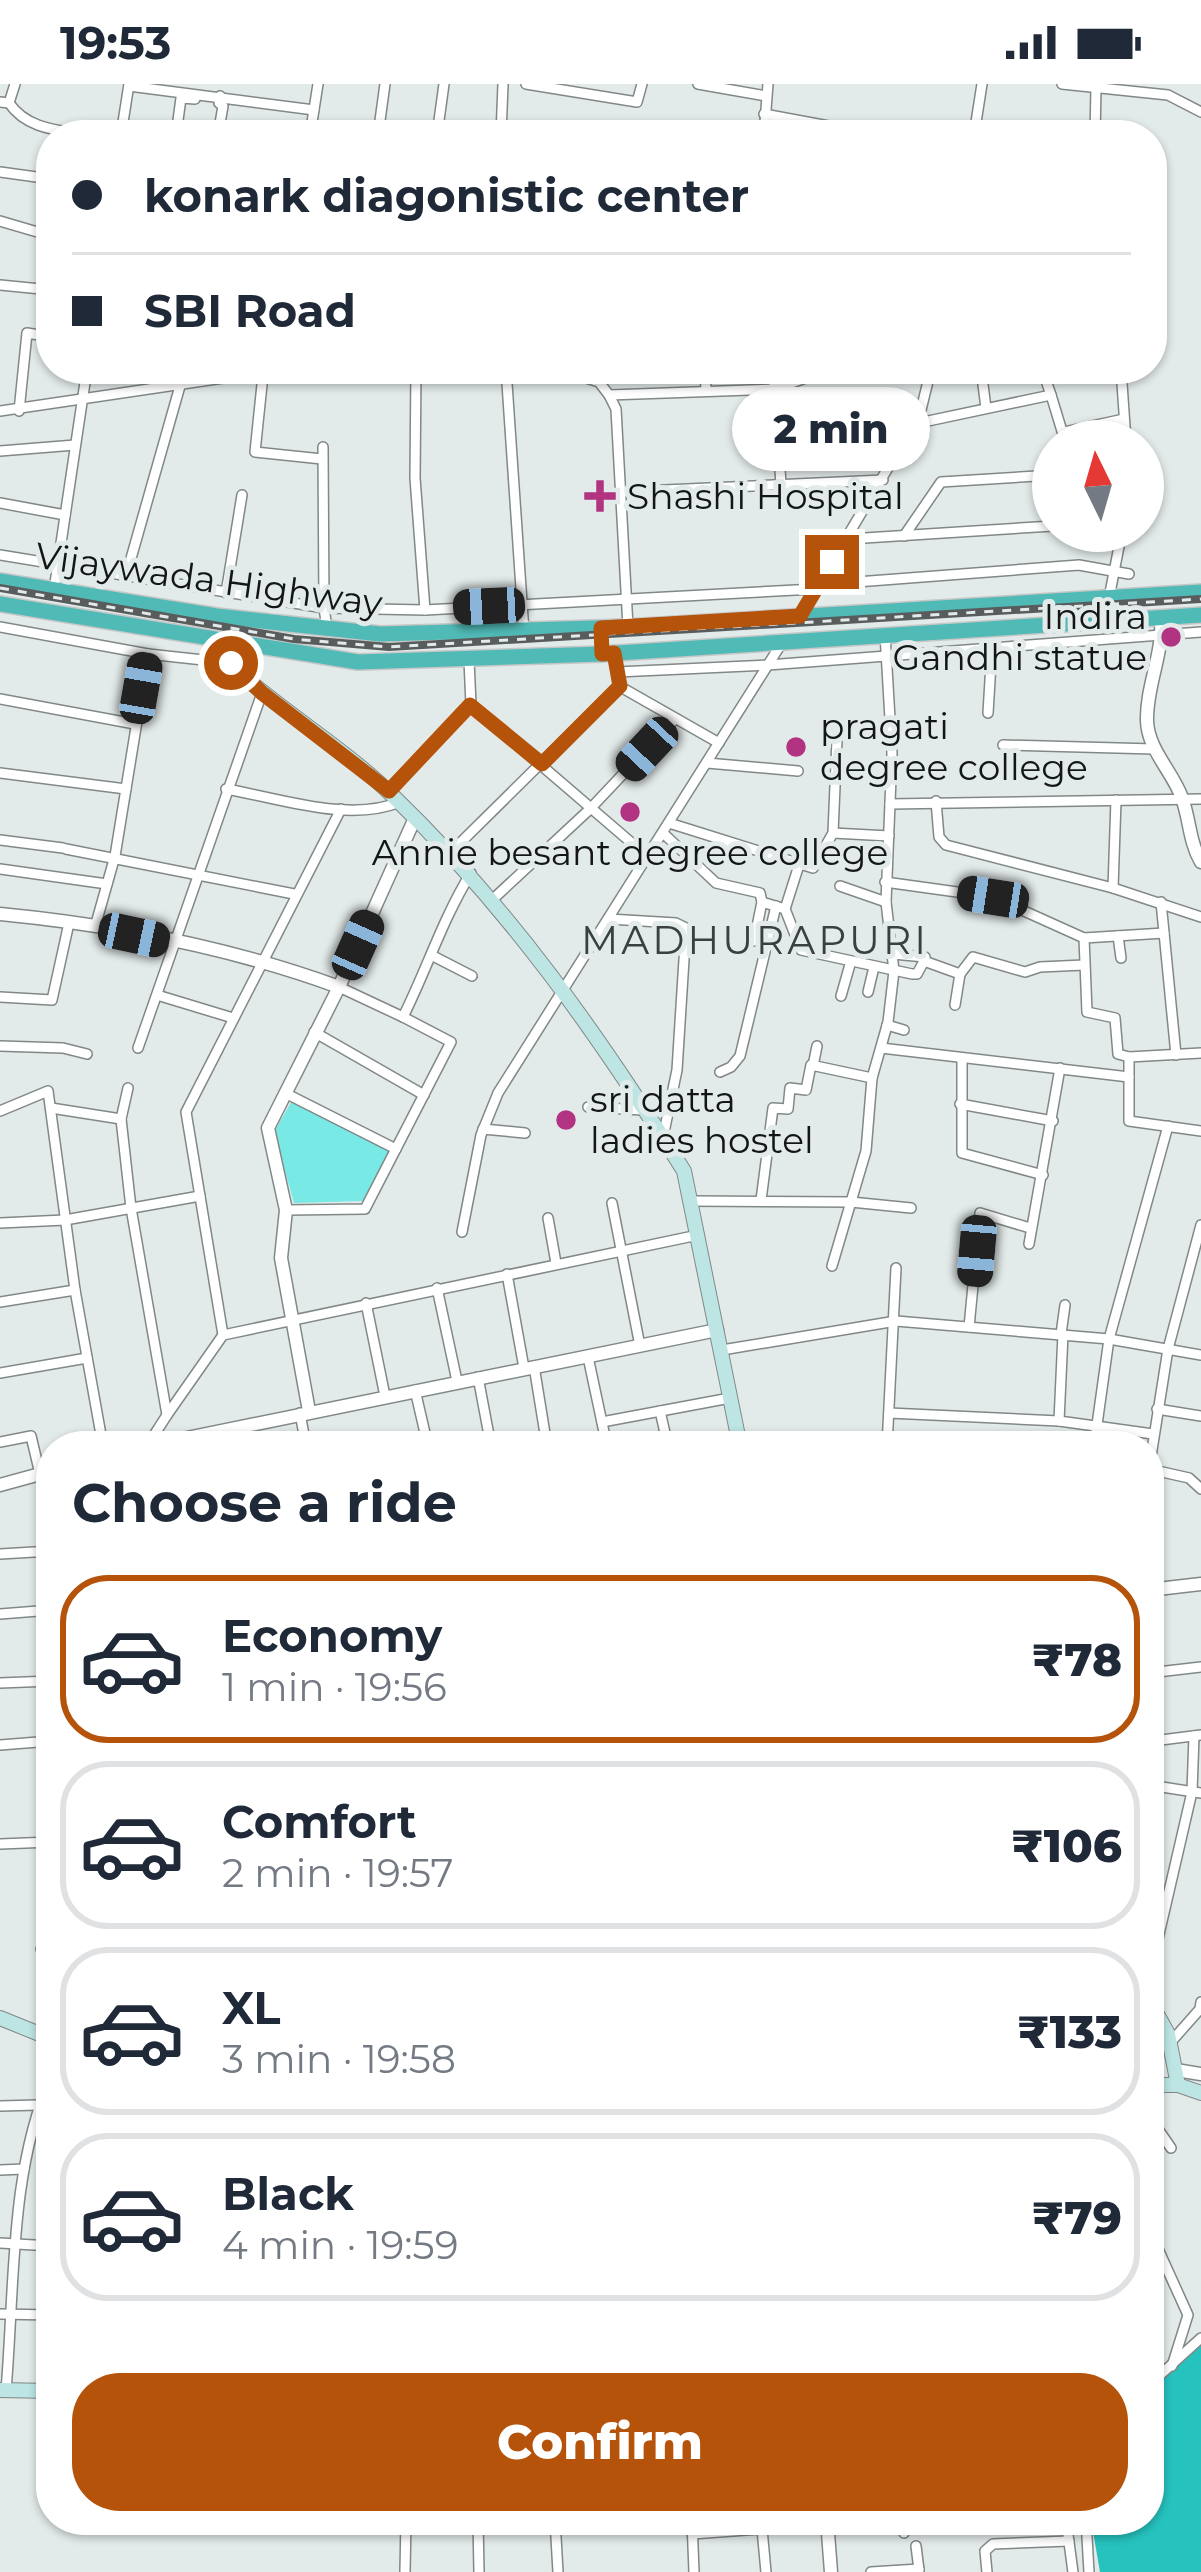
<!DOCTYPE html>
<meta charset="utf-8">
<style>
:root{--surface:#fff;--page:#f2f2f3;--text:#1f2937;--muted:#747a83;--line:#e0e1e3;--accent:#b45309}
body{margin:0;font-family:Montserrat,sans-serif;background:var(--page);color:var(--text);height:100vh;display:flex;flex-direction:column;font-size:45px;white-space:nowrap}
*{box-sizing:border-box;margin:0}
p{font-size:39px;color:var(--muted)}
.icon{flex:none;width:66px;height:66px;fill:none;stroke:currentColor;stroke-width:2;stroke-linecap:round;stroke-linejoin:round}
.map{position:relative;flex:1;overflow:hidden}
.panel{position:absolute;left:36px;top:1347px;width:1128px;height:1104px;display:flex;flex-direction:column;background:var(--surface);border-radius:48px;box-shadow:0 3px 9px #0004}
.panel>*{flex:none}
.top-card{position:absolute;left:36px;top:36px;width:1131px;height:264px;border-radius:48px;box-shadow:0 3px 9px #0004;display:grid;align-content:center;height:264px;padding:0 36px;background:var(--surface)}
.needle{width:78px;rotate:355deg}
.tools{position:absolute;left:1032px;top:336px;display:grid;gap:24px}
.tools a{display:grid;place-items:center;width:132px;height:132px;border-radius:50%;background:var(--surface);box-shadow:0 3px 9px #0004;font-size:60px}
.end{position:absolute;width:54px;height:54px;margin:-27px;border:15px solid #b45309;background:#fff;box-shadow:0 0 0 6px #fff}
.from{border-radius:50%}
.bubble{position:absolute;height:84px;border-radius:42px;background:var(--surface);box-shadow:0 3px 9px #0004;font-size:39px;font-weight:800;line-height:84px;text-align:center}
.car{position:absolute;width:36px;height:72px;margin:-36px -18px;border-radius:15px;box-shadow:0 0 9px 3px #0007;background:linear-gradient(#222 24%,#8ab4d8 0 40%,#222 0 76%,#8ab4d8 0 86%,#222 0)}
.top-card b{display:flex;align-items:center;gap:42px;height:114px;font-size:45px}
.top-card b+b{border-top:3px solid var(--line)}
.top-card i{width:30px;height:30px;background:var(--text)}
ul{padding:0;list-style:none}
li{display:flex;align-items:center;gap:36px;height:168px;margin:0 24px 18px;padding:0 12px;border:6px solid var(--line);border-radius:48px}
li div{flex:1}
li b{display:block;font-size:45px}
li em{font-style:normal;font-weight:800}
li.current{border-color:var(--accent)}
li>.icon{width:108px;height:108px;stroke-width:1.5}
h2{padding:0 36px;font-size:54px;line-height:144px}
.button{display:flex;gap:24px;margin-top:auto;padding:24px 36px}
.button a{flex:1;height:138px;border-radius:48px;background:var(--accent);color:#fff;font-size:48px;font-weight:800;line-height:138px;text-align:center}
.status{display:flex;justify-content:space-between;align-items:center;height:84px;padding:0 60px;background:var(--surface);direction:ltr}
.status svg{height:33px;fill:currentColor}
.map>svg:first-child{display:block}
.green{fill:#78e9e5}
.water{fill:#26c2be}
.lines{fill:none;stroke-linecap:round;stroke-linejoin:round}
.minor-casing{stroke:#818887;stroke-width:12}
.tertiary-casing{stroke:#818887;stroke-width:15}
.secondary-casing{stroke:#818887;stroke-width:16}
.trunk-casing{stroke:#c7c7c7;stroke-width:18}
.minor{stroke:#fff;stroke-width:9}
.tertiary{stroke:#fff;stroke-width:12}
.secondary{stroke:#bde5e4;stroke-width:14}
.trunk{stroke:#50bab7;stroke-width:15}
.rail-casing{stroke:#585c5c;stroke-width:8}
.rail{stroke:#e3eaea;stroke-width:3;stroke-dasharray:9;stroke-linecap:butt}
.route{stroke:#b45309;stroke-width:15}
.poi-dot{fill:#b23381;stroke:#e3eaea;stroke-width:4.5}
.labels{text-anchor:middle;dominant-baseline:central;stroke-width:10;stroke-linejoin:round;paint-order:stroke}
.poi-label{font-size:36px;fill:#141616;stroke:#e3eaea;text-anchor:start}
.street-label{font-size:36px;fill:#141616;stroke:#e3eaea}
.neighbourhood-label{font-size:39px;letter-spacing:3px;fill:#3a403f;stroke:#e3eaea}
</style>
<div class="status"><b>19:53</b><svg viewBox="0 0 49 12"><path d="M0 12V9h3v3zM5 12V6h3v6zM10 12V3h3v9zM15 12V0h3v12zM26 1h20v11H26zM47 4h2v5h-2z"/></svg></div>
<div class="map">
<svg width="1201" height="2488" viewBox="0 0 1201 2488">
<rect width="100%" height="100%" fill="#e3eaea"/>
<path class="green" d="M293,1015L390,1066L363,1117L294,1119L274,1048Z"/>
<path class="water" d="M1201,2259V2488H1100L1091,2436H1149V2309Z"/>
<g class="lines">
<defs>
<g id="minor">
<path d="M526,0L637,18L642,0"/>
<path d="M698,0L766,12"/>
<path d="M1062,0L1168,11L1201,28"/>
<path d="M129,2L314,26"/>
<path d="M0,18L9,19C27,45 57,46 86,51"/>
<path d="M9,19L15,0"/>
<path d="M764,30L877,51"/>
<path d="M121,51L129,0"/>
<path d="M176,51L181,14L195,15"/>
<path d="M218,51L223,22L219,19L220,12"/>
<path d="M310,51L318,0"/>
<path d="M378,51L385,0"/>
<path d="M437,51L444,0"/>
<path d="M501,51L503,0"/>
<path d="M764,51L768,0"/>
<path d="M974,51L982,0"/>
<path d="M1095,51L1096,4"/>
<path d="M0,88L51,95"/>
<path d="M0,137L51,152"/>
<path d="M0,201L51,206"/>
<path d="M416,285L415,394L425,526"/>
<path d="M506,285L524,548"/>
<path d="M557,285L599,298L609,311L775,305L830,285"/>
<path d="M705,285L706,306"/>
<path d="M773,285L781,400"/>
<path d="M981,285L986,324"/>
<path d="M1121,285L1126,357"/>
<path d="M263,291L255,368L322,375"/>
<path d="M609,311L616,325L628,543"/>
<path d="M1051,311L1065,357"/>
<path d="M0,327L284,285"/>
<path d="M19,327L27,249L51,253"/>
<path d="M914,340L1051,311L1042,285"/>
<path d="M1064,348L1124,335"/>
<path d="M323,363L324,524L327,544"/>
<path d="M0,367L75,361"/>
<path d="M620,408L883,396"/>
<path d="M0,419L65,431"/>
<path d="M904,452L941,398L1053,391"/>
<path d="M849,455L1053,442"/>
<path d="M0,471L324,524L425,526L815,505"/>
<path d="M126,492L180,302"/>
<path d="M817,501L1079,481L1129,490"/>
<path d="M54,506L87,285"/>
<path d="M226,509L242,411"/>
<path d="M1109,514L1122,447"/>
<path d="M800,532L920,330L931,285"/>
<path d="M0,543L148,570L231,579"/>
<path d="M617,588L768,581L1201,548"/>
<path d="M619,602L719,659"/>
<path d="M0,615L135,640"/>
<path d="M471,621L648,773"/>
<path d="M988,629L992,563"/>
<path d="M1003,661L1154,665"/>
<path d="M707,679L798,687"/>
<path d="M0,689L126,705"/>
<path d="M226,705C279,714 348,739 400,718"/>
<path d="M389,707L471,621L469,576"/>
<path d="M936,717L939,753L946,761L1113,804L1201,833"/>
<path d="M890,720L1201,715"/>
<path d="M669,739L813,784L833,749L837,655"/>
<path d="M663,749L716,799L760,809L762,818L785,825L801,866L912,890H917L924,877L960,890L955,921"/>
<path d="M833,749L889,752"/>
<path d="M0,756L63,764"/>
<path d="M66,765L294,810"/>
<path d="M450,769L619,602L614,570"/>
<path d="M0,785L107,800"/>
<path d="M885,798L993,813L1084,854L1164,849"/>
<path d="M840,802L886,818"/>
<path d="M1113,804L1116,716"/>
<path d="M492,816L590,725L675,635"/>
<path d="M1161,818L1176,971"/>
<path d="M785,825L799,781"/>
<path d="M609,835L676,839L686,844L677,986L663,1053"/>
<path d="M95,843L115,772L148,570"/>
<path d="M1118,852L1121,874"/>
<path d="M1084,854L1087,928L1115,934L1118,970L1129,973V1037L1201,1047"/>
<path d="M754,857L762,818"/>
<path d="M893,870L925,873"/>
<path d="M433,872L472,892"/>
<path d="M960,890L973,873L1025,888L1040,883L1084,881"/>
<path d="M339,903L403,933C427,885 443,834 471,789"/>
<path d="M868,908L874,883"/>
<path d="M157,911L233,934"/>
<path d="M841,912L851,877"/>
<path d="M0,913L52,916L69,839"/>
<path d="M887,941L904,946"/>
<path d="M314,948L424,1011"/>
<path d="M0,962L63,964L87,970"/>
<path d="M138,964L262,609"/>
<path d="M881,964L1129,993"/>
<path d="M1129,973L1201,969"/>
<path d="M962,974V1069L1043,1091"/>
<path d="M813,982L817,962"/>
<path d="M720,988L731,983L740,972L776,822"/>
<path d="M128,1004L121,1035L131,1124L167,1331L147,1362"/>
<path d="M285,1009L396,1065"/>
<path d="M960,1020L1053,1037"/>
<path d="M588,1023L643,1026"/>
<path d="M51,1024L121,1035"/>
<path d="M0,1027L48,1007L75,1206L103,1362"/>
<path d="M483,1045L525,1049"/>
<path d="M761,1116L773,1024L788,1025L790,1004L806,1006L811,981L872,994"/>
<path d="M691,1117L851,1118L911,1124"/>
<path d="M612,1119L640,1262"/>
<path d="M286,1126L365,1125L451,958L403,933"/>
<path d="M548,1134L556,1179"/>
<path d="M0,1139L65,1136L200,1112"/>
<path d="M462,1148L481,1051L498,1009L783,557"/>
<path d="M1029,1160L1060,984"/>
<path d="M832,1182L866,1067L872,994L888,938L894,887L886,818L892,669L885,550"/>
<path d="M507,1190L524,1284"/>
<path d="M437,1204L457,1297"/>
<path d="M0,1218L75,1206"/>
<path d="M366,1219L385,1312"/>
<path d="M969,1243L980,1129L1030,1144"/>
<path d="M1061,1250L1065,1221"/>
<path d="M223,1251L186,1028L341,725"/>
<path d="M722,1266L896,1237L1109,1255L1201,1271"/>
<path d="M588,1273L607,1362"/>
<path d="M534,1282L547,1362"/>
<path d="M0,1289L87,1274"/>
<path d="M478,1293L491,1362"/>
<path d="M415,1306L428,1362"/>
<path d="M1157,1325L1201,1332"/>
<path d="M660,1327L668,1362"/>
<path d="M300,1329L306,1362"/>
<path d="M889,1329L1059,1337L1153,1350"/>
<path d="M167,1331L223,1251L698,1151"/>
<path d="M1059,1337L1063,1250"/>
<path d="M602,1338L730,1314"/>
<path d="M0,1358L31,1352L40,1390"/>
<path d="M887,1362L896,1184"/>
<path d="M1094,1362L1109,1255L1168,1042"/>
<path d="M1149,1385L1168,1265L1201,1141"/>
<path d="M1149,1385L1189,1394L1201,1405"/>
<path d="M0,1470L51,1467"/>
<path d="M0,1530L51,1526"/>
<path d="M1149,1589L1201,1583"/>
<path d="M0,1599L51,1597"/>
<path d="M1153,1657L1201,1651"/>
<path d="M0,1661L51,1657"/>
<path d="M1149,1701L1201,1709"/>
<path d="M0,1760L51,1758"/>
<path d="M41,1865L51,1863"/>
<path d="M1149,1875L1157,1859L1192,1708L1194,1652"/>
<path d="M1170,1959L1200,1925L1201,1918"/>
<path d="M0,2022L38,2021"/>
<path d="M1149,2032L1171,2064"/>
<path d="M0,2086L24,2085"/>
<path d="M1149,2145L1188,2231L1172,2282"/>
<path d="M0,2159L51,2162"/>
<path d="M0,2230L51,2231"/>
<path d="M1149,2301L1201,2254"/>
<path d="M6,2306C15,2202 9,2089 51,1992"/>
<path d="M478,2436L479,2488"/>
<path d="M555,2436L558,2488"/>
<path d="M692,2436L694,2488"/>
<path d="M903,2436L904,2449"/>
<path d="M1066,2436L1073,2488"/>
<path d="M1086,2436L1089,2488"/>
<path d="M762,2445L766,2488"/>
<path d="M692,2450L828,2440"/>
<path d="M916,2462L919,2486"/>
<path d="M405,2488L406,2436"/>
<path d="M871,2488L919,2485"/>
<path d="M987,2488L985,2467L993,2460L1069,2457"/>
</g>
<g id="tertiary">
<path d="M1161,533C1164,569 1146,602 1147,637C1148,666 1173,688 1182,714C1190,736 1189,757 1201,778"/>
<path d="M0,830C114,841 232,864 339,903"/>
<path d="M309,1327L281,1174L286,1126L268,1044L339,903L415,734"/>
<path d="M148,1362L717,1246"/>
<path d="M0,1401L51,1387"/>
<path d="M1149,1506L1201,1500"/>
<path d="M1176,1986L1201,1990"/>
<path d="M827,2436L831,2488"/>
</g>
<g id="secondary">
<path d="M221,558L236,586C286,630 345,665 393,712C511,826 597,949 684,1087L740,1362"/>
<path d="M1149,1916L1168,1950L1178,2001"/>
<path d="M0,1934L42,1951L51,1959"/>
<path d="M1149,2001H1178L1201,2009"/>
<path d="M0,2306L51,2307"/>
</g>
<g id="trunk">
<path d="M0,497L217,532L380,550L628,543L1201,508"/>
<path d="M0,520L358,578L602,570L1201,531"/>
</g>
</defs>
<use href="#minor" class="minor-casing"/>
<use href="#tertiary" class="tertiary-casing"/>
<use href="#secondary" class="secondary-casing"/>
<use href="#trunk" class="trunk-casing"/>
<use href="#minor" class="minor"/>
<use href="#tertiary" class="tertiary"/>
<use href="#secondary" class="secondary"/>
<use href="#trunk" class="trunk"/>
<defs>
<path id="rail" d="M0,504L294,555L389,563L1201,515"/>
</defs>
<use href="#rail" class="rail-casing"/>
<use href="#rail" class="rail"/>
</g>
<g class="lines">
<path class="route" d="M231,579L262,609L389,707L470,621L542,680L620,602L614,569L602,570L601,544L800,532L832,478"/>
</g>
<g class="poi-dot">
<path d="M594 394h12v12h12v12h-12v12h-12v-12h-12v-12h12z"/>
<circle cx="1171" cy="553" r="12"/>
<circle cx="796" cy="663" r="12"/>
<circle cx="630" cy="728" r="12"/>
<circle cx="566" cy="1036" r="12"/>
</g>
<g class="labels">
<g class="poi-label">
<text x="627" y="412">Shashi Hospital</text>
<text x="1147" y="532" text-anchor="end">Indira<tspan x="1147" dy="41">Gandhi statue</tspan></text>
<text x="820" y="642">pragati<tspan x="820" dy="41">degree college</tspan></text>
<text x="630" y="768" text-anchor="middle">Annie besant degree college</text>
<text x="590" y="1015">sri datta<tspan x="590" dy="41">ladies hostel</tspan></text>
</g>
<g class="street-label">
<text transform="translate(209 495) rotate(8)">Vijaywada Highway</text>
</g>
<g class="neighbourhood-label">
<text x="755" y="856">MADHURAPURI</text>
</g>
</g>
</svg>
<div class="tools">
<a><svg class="needle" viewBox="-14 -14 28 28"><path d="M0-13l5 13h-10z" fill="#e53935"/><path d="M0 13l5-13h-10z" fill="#747a83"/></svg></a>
</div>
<i class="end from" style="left:231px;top:579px"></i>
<i class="end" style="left:832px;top:478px"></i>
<div class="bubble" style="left:732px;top:303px;width:198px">2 min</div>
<i class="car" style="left:489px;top:522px;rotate:267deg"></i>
<i class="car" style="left:141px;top:604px;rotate:10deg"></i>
<i class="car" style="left:647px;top:665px;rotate:223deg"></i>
<i class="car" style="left:993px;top:813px;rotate:279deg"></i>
<i class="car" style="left:134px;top:851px;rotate:102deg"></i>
<i class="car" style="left:358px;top:861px;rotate:24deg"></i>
<i class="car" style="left:977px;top:1167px;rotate:185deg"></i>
<div class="top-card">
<b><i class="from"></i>konark diagonistic center</b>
<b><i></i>SBI Road</b>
</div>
<section class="panel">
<h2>Choose a ride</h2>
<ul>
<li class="current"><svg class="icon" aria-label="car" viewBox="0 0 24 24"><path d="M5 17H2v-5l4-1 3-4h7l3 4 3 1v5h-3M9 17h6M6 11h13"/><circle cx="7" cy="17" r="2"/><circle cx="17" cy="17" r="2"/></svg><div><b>Economy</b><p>1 min · 19:56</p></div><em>₹78</em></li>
<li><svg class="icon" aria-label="car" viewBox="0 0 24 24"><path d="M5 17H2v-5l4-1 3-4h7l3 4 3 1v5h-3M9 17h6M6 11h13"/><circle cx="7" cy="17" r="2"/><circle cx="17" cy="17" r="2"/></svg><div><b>Comfort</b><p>2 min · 19:57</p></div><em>₹106</em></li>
<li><svg class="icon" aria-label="car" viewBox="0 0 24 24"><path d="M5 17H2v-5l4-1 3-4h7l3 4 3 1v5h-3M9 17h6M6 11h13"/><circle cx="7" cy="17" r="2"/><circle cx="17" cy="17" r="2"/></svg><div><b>XL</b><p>3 min · 19:58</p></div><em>₹133</em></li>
<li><svg class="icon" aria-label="car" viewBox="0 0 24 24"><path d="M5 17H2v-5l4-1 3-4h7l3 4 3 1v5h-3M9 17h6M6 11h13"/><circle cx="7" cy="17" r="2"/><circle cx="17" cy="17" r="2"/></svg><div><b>Black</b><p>4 min · 19:59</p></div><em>₹79</em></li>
</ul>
<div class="button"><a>Confirm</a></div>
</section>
</div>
